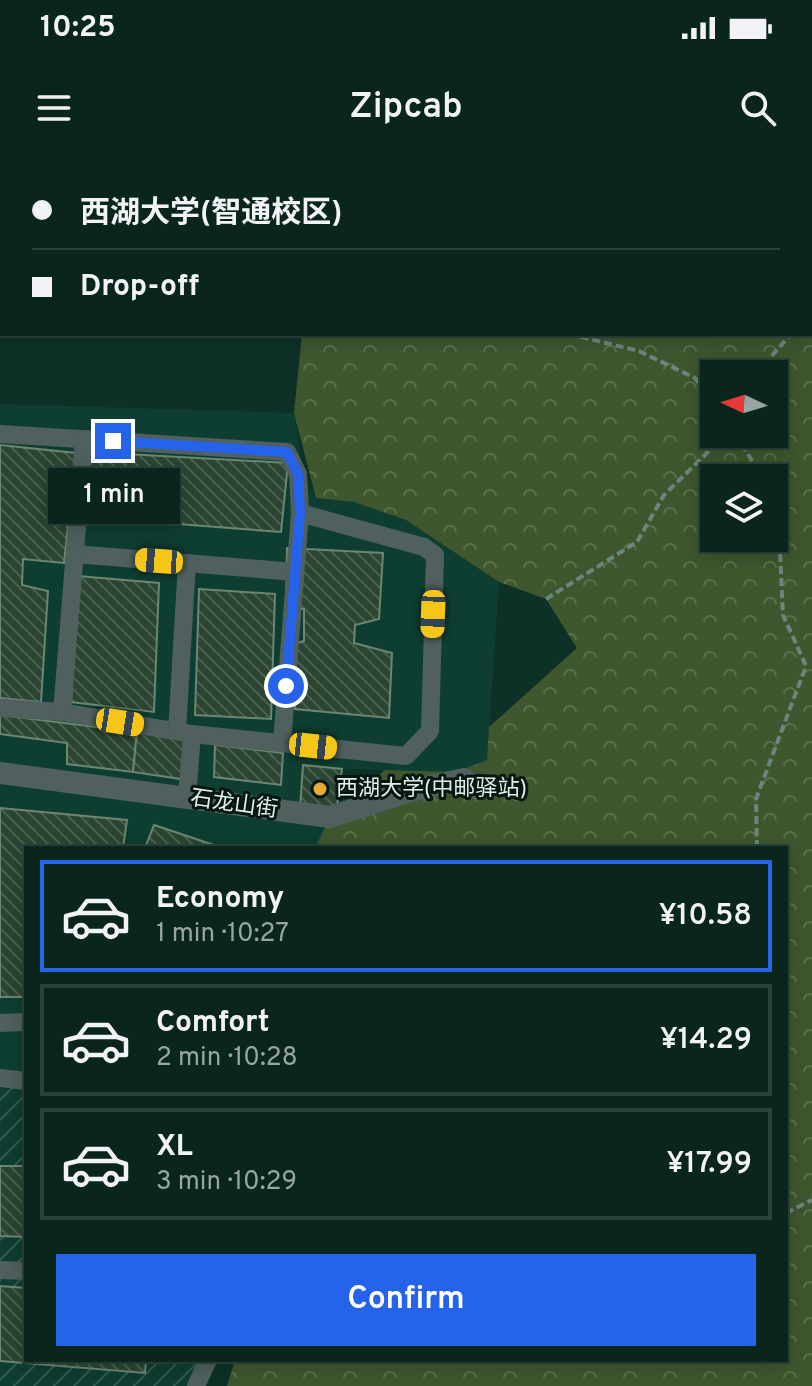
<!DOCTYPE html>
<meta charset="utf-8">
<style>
:root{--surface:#0a251c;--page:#183129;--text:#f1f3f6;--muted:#99a5a3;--line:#2a423b;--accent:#2563eb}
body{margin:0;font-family:Overpass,"Noto Sans SC",sans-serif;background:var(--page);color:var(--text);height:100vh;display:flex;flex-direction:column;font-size:30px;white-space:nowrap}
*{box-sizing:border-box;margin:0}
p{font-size:26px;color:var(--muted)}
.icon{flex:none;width:44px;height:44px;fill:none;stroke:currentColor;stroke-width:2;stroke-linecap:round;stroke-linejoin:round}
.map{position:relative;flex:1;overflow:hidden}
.panel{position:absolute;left:24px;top:686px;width:764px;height:516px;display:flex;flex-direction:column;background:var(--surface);border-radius:0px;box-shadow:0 4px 20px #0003,0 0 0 2px var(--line)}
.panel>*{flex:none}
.guide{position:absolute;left:0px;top:0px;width:812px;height:176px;box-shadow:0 4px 20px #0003,0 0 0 2px var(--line);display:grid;align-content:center;height:176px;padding:0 32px;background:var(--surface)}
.needle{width:52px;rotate:274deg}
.buttons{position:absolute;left:700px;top:200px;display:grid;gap:16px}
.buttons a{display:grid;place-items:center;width:88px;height:88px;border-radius:0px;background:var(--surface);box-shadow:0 4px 20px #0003,0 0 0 2px var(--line);font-size:40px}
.end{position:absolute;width:36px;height:36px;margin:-18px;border:10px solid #2563eb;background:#fff;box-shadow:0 0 0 4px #fff}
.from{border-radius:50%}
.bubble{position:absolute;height:56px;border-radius:0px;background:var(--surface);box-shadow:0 4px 20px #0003,0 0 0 2px var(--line);font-size:26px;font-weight:600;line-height:56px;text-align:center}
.car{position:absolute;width:24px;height:48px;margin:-24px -12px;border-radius:10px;box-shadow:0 0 6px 2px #0007;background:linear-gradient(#f5c518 24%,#345 0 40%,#f5c518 0 76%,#345 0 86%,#f5c518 0)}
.guide b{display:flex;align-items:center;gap:28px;height:76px;font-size:30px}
.guide b+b{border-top:2px solid var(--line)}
.guide i{width:20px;height:20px;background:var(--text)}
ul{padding:14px 0 0;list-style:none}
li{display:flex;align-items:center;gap:24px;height:112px;margin:0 16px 12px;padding:0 16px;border:4px solid var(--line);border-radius:0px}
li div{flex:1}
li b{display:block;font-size:30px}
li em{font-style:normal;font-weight:600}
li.selected{border-color:var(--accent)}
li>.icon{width:72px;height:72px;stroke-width:1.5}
.button{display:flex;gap:16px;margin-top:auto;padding:16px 32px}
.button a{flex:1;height:92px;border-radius:0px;background:var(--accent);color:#fff;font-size:32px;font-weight:600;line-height:92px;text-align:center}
.status{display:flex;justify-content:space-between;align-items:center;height:56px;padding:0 40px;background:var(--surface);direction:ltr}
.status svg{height:22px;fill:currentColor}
header{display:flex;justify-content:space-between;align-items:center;height:104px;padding:0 32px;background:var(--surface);font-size:36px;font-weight:600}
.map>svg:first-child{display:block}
.built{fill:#0e3e31}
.industrial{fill:url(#industrial-furrows)}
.forest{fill:url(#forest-crowns);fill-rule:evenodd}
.building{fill:url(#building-back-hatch);stroke:#6b8771;stroke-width:2}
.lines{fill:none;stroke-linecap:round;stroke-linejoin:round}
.path{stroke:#6a877e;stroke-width:4;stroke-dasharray:8 4;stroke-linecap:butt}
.minor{stroke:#4f605e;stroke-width:18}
.tertiary{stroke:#4f605e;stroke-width:22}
.route{stroke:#2563eb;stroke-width:10}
.poi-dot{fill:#e8ab37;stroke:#071611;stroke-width:3}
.labels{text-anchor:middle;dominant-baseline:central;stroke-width:6;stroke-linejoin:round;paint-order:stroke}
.poi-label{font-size:22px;fill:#ddf1e9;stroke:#071611;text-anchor:start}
.street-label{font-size:22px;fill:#ddf1e9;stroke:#071611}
</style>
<div class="status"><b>10:25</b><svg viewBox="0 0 49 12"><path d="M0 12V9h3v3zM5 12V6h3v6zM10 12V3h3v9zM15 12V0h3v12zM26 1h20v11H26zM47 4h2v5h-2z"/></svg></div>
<header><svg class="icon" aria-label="menu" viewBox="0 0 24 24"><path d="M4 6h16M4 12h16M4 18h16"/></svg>Zipcab<svg class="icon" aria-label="search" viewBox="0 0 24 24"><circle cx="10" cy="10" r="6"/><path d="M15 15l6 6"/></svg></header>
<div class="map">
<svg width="812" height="1226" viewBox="0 0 812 1226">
<defs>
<pattern id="industrial-furrows" width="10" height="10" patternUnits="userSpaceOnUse" patternTransform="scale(2)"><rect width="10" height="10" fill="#0e3e31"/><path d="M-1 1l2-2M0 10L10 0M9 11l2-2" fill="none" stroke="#315a4f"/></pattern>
<pattern id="forest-crowns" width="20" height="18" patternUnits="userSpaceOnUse" patternTransform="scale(2)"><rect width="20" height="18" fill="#3e572e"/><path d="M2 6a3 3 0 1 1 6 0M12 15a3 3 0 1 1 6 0" fill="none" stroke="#59704c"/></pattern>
<pattern id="building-back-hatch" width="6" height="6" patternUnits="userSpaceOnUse" patternTransform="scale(2)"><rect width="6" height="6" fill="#2b4532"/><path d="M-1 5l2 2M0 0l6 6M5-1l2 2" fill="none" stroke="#496050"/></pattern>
</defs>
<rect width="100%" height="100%" fill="#0d3126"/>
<path class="built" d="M0,244L294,253L304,317L316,338L354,342L406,360L499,422L487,600L456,612L342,609L336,653L318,688H26V912L0,911Z"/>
<g class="industrial">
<path d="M0,924L26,925V1103L0,1102Z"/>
<path d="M0,1110L26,1113V1200H208L196,1226H0Z"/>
</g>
<path class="forest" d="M365,0H812V1226H227L235,1200H786V688H315L330,657L385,610L456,612L487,600L489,567L577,488L546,439L499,422L406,360L354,342L316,338L294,253L302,174H810V2H364ZM714,214H774V274H714ZM714,318H774V378H714Z"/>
<g class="building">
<path d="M0,285L76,293L64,403L23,399L22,425L48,431L41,542L0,538Z"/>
<path d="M90,292L288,303L281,372L87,357Z"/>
<path d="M287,388L383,393L379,459L355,465L354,483L392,493L389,558L295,549L290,485L304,481V449L286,447Z"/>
<path d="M78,416L159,423L154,552L71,542Z"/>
<path d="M199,429L275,434L271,559L195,555Z"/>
<path d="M0,555L137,572L133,612L67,604V583L0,574Z"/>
<path d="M137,572L185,579L181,619L133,612Z"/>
<path d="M215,585L283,593L281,625L214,617Z"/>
<path d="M303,605L342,609L336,653L300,649Z"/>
<path d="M0,648L127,660L123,688H26V837H0Z"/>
<path d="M154,665L223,688H145Z"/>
<path d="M0,1006H26V1077L0,1076Z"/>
<path d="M0,1126L26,1128V1200H146L145,1213L0,1201Z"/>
</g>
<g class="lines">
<g class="path">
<path d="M810,152L812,149"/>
<path d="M569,174L639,191L695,218L714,243"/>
<path d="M756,214L791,174"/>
<path d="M735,274L763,318"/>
<path d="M546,439L637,382L664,335L708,292L715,274"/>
<path d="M757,688L756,639L806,506L783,455L778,349L774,341"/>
<path d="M786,1053L812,1040"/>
</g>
<g class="minor">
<path d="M0,274L287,292L298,314L300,353L424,387L435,395L430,571L406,596L192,574L62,552L0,548"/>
<path d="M75,394L295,412"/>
<path d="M62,552L84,279"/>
<path d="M177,571L187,403"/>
<path d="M282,583L300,353"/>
<path d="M187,638L192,574"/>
<path d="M0,863L26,862"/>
<path d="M0,918L26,921"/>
<path d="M0,1110L26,1111"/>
<path d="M196,1226L208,1200"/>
</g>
<path class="tertiary" d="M0,613L330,657L413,630L464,619"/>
</g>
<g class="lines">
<path class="route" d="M113,281L287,292L298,314L300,353L286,526"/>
</g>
<circle class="poi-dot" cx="320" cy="629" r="8"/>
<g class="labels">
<g class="poi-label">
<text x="336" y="629">西湖大学(中邮驿站)</text>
</g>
<g class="street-label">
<text transform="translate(234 645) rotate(8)">石龙山街</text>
</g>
</g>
</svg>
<div class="buttons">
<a><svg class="needle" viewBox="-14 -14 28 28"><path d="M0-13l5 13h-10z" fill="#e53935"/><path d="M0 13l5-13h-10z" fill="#99a5a3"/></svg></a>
<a><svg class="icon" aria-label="layers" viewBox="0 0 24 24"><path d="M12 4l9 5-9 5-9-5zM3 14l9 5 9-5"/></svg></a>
</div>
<i class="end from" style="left:286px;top:526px"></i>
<i class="end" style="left:113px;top:281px"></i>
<div class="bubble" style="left:48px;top:308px;width:132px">1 min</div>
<i class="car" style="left:159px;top:401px;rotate:274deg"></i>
<i class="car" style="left:433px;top:454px;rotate:182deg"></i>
<i class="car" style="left:120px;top:562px;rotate:99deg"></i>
<i class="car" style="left:313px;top:586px;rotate:96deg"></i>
<div class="guide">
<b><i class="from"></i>西湖大学(智通校区)</b>
<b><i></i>Drop-off</b>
</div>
<section class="panel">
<ul>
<li class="selected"><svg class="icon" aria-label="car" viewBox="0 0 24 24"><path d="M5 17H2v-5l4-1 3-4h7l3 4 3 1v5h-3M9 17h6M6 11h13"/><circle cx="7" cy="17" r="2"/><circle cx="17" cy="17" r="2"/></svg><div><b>Economy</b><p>1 min · 10:27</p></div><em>¥10.58</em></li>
<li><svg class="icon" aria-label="car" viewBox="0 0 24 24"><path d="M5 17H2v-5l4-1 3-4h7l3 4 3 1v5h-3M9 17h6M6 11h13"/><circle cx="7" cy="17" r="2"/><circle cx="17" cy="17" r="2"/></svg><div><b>Comfort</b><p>2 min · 10:28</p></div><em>¥14.29</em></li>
<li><svg class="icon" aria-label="car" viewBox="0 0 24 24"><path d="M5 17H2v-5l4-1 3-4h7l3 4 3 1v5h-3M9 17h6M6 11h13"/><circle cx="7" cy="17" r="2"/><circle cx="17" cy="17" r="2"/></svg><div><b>XL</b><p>3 min · 10:29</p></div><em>¥17.99</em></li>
</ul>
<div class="button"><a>Confirm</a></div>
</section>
</div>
